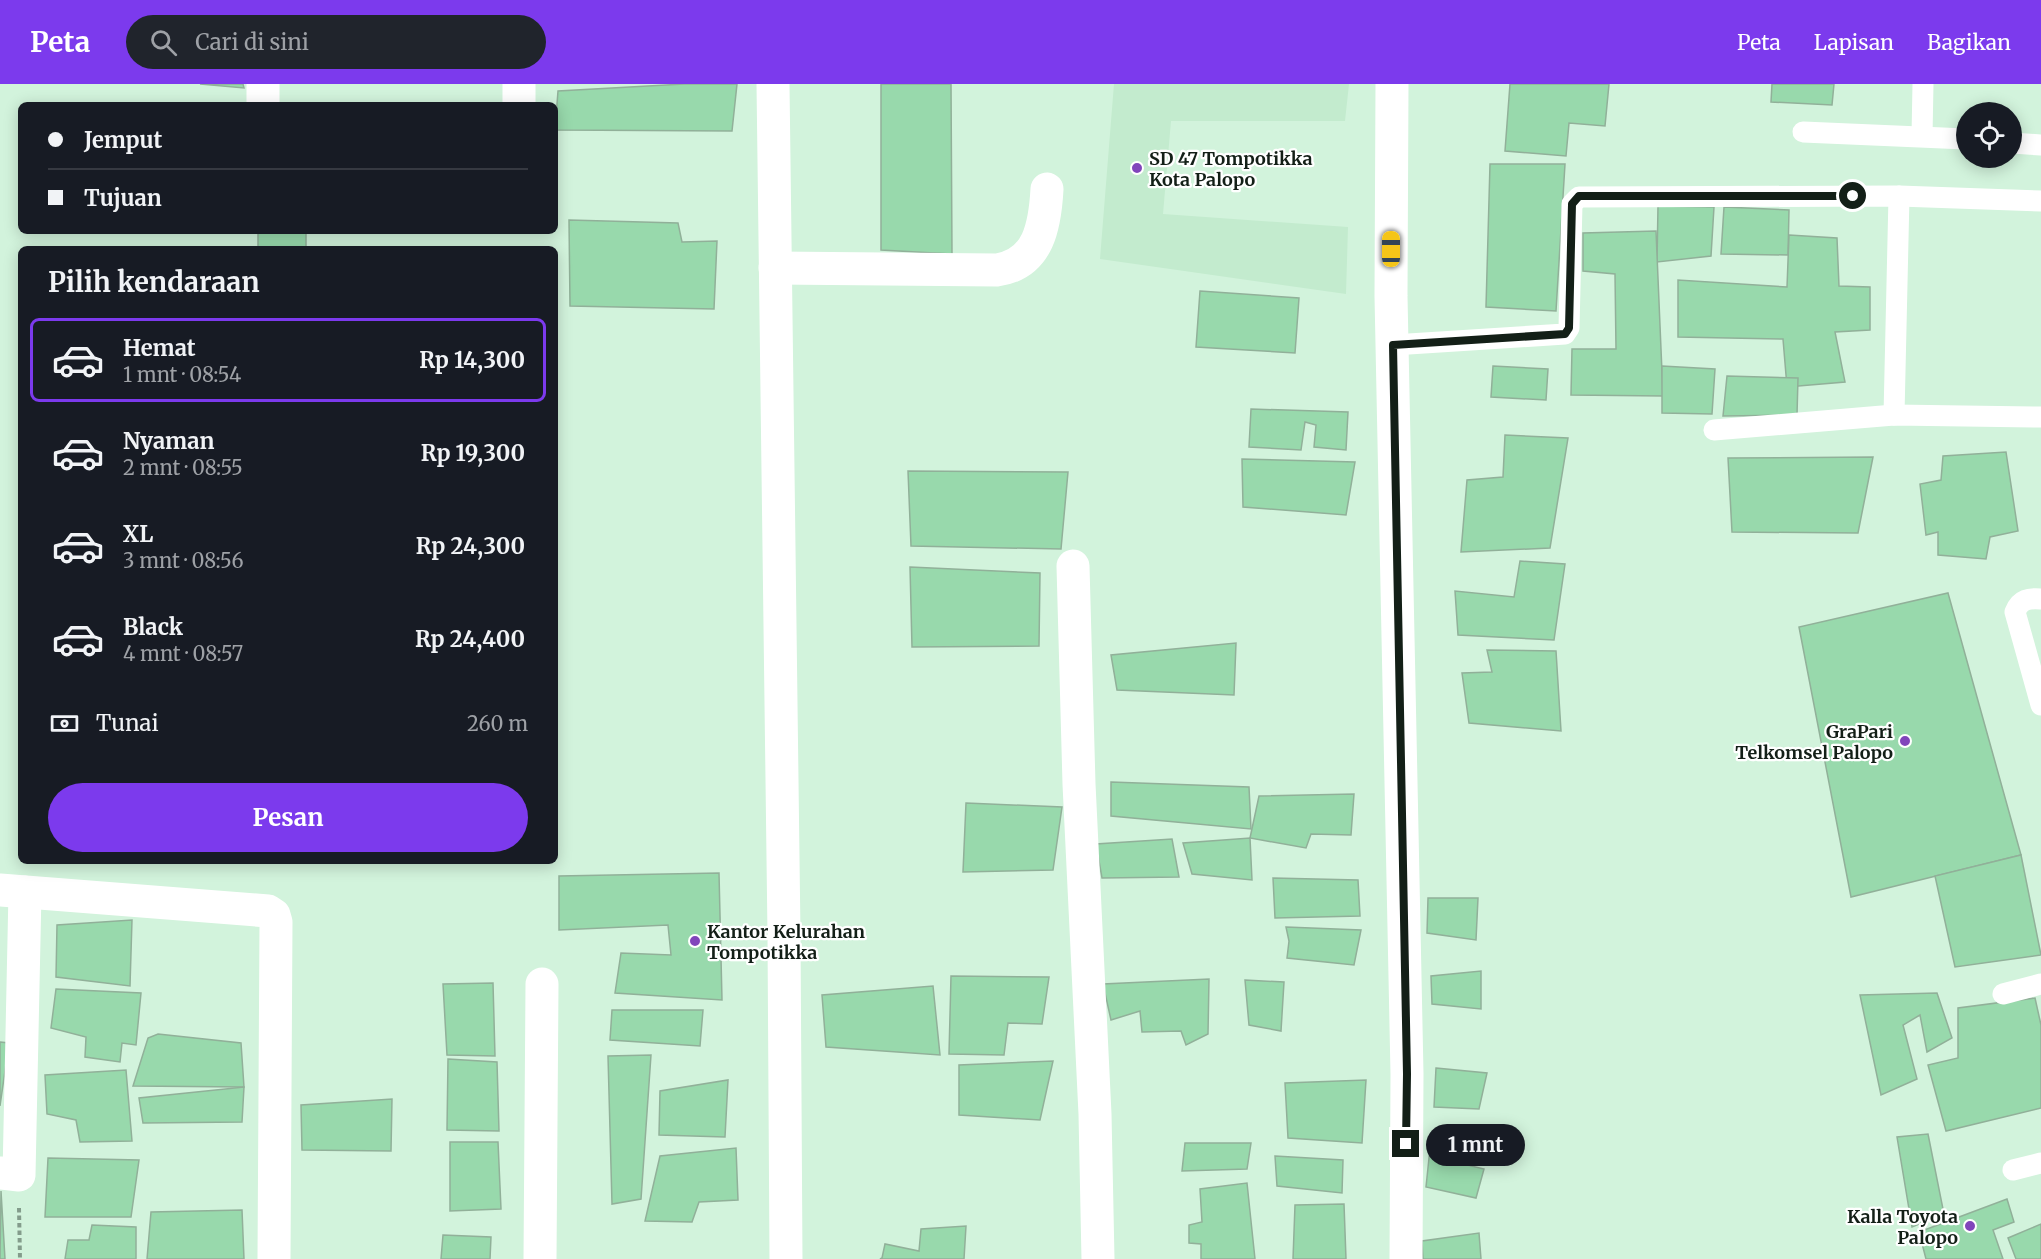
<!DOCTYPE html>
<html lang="id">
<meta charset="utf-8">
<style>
:root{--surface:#171b24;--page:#20242c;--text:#f1f3f6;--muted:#9ea1a6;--line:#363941;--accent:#7c3aed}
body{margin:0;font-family:Merriweather,serif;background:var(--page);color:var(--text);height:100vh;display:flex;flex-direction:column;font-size:22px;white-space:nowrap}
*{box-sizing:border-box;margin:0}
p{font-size:20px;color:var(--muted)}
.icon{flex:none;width:33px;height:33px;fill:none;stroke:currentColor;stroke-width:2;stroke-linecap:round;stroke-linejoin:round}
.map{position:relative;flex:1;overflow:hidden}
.drawer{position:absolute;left:18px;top:162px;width:540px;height:618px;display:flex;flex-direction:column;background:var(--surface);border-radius:9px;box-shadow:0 3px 15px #0003}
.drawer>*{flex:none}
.guide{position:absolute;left:18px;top:18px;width:540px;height:132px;border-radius:9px;box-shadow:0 3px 15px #0003;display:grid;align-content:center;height:132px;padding:0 30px;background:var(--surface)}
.controls{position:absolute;left:1956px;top:18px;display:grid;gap:12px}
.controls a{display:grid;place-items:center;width:66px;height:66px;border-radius:50%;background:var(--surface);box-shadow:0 3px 15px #0003;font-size:30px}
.end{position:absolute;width:27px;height:27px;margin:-14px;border:8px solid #131f17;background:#fff;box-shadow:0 0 0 3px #fff}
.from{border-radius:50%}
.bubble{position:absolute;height:42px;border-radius:21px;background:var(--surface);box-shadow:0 3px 15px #0003;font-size:20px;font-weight:700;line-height:42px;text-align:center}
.car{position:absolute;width:18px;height:36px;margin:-18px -9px;border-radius:8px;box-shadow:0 0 4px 2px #0007;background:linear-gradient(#f5c518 24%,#345 0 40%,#f5c518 0 76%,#345 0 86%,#f5c518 0)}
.guide b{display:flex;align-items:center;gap:21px;height:57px;font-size:22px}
.guide b+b{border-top:2px solid var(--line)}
.guide i{width:15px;height:15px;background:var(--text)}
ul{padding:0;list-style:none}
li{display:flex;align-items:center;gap:18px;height:84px;margin:0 12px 9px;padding:0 18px;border:3px solid transparent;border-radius:9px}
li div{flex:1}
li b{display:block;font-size:22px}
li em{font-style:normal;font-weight:700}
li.selected{border-color:var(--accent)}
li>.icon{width:54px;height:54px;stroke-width:1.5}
h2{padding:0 30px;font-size:27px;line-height:72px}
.pay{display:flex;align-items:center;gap:15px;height:66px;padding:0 30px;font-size:22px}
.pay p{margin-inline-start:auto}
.action{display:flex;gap:12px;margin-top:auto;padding:12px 30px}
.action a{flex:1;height:69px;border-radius:36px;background:var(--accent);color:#fff;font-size:24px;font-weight:700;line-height:69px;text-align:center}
header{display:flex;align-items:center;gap:36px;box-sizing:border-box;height:84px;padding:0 30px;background:var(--accent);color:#fff}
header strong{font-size:28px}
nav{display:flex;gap:33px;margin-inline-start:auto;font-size:21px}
.search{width:420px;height:54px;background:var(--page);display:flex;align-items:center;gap:15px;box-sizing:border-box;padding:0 21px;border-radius:33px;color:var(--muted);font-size:22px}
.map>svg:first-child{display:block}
.built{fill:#c3ebce}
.building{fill:#98d9ac;stroke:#91b099;stroke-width:1.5}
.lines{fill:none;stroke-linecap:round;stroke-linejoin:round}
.path{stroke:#839c8b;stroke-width:4;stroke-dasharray:4.5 3;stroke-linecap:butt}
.lane{stroke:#fff;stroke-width:21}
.street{stroke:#fff;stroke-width:33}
.route{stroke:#131f17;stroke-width:8}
.poi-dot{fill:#8145bb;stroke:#fff;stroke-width:2}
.labels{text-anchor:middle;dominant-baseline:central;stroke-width:4.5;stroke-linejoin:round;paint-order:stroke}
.poi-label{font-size:18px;font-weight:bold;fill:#131f17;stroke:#fff;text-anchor:start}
</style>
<header>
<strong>Peta</strong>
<div class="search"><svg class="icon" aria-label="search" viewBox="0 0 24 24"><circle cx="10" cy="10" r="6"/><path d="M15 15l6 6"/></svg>Cari di sini</div>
<nav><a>Peta</a><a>Lapisan</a><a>Bagikan</a></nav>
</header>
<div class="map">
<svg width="2041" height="1175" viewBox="0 0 2041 1175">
<rect width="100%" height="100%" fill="#d2f3dc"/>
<path class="built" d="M1114,0H1349L1345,37H1171L1163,130L1348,143L1346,210L1100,175Z"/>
<g class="building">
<path d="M200,0H243L244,4Z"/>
<path d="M684,0H737L732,47L555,46L558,7Z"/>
<path d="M881,0H951L952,170L881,166Z"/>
<path d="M1510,0H1609L1605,42L1569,39L1566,72L1505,67Z"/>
<path d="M1772,0H1834L1832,21L1771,18Z"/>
<path d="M1490,80H1565L1556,227L1486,223Z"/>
<path d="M1658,122L1714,123L1711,172L1657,178Z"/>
<path d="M1724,123L1789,126L1788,171L1721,170Z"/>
<path d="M569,136L678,139L682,158L717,157L714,225L570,222Z"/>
<rect x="258" y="147" width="48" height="18"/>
<path d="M1656,147L1663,312L1571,311L1572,265H1616L1615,190L1583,187V149Z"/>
<path d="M1789,151L1837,154L1839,202L1870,203V246L1835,248L1845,298L1787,303L1783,255L1678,253V196L1787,203Z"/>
<path d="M1200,207L1299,214L1295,269L1196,263Z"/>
<path d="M1493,282L1548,285L1546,316L1491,313Z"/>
<path d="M1662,282L1715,285L1712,330L1662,329Z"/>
<path d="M1727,292L1798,294L1797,331L1723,332Z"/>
<path d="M1251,325L1348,328L1346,366L1314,363L1316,341L1305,338L1301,366L1249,363Z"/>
<path d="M1505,351L1568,354L1550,464L1461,468L1467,396L1503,393Z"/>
<path d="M2006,368L2018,447L1990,453L1986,475L1938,471V448L1926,451L1920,400L1941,396L1943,372Z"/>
<path d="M1873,373L1858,449L1732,448L1728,374Z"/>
<path d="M1242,375L1355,378L1346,431L1243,423Z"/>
<path d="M908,387L1068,388L1061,465L911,462Z"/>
<path d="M1520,477L1565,480L1554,556L1458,551L1455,507L1514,513Z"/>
<path d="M910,483L1040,489L1039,562L912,563Z"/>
<path d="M1948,509L2021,771L1851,813L1799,543Z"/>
<path d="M1236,559L1234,611L1117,606L1111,571Z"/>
<path d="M1487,566L1556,567L1561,647L1469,639L1462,589L1492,588Z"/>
<path d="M1111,698L1249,703L1251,745L1111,732Z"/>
<path d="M1354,710L1351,751L1311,750L1306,764L1250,754L1259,712Z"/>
<path d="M966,719L1062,723L1053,786L963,788Z"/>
<path d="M1250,754L1252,796L1192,790L1183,759Z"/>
<path d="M1172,755L1179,793L1102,794L1096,760Z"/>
<path d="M2021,771L2041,871L1955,883L1935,792Z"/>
<path d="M719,789L722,916L615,909L621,869L671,871L668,841L559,846V792Z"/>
<path d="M1273,794L1358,796L1360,832L1275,834Z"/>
<path d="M1428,814H1478L1476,856L1427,849Z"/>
<path d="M132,836L130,902L56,893L57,841Z"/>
<path d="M1286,843L1361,846L1354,881L1287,874L1289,857Z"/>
<path d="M1481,887V925L1432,920L1431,892Z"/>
<path d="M951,892L1049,893L1042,940L1008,939L1004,971L949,970Z"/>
<path d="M1209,895L1208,950L1186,961L1181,947L1142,948L1140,927L1111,936L1103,900Z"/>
<path d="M1245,896L1284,898L1281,947L1249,941Z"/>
<path d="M493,899L495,972L447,971L443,900Z"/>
<path d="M933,902L940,971L826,963L822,911Z"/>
<path d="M56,905L141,909L136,961L122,959L120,978L85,973L86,953L51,944Z"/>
<path d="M1937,909L1952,954L1927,968L1920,931L1903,941L1917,995L1881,1011L1860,911Z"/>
<path d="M2035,914L2041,941V1024L1946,1047L1928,981L1958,974V924Z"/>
<path d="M612,926H703L700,962L610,956Z"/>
<path d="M158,950L241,959L244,1003L133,1002L148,954Z"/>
<path d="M0,958L9,959L0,1022Z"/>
<path d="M651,971L641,1115L612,1120L608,972Z"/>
<path d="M448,975L497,978L499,1047L447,1046Z"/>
<path d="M1053,977L1040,1036L959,1031V981Z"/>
<path d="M1436,984L1487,989L1479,1025L1434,1023Z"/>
<path d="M126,986L132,1057L80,1058L76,1036L47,1030L45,991Z"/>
<path d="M728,996L725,1053L659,1051L660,1007Z"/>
<path d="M1366,996L1362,1059L1288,1054L1285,999Z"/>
<path d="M244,1003L242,1038L143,1039L139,1014Z"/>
<path d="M392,1015L391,1067L302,1066L301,1021Z"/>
<path d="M1928,1050L1944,1130L1912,1143L1897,1053Z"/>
<path d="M1431,1055L1463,1060L1459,1079L1484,1085L1476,1114L1426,1103Z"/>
<path d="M450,1058H498L501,1125L450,1127Z"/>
<path d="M1185,1059H1251L1247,1085L1182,1087Z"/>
<path d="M736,1064L738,1116L699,1118L692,1138L645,1137L660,1072Z"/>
<path d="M1275,1072L1343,1076L1342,1109L1277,1102Z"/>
<path d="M48,1074L139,1076L131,1133H45Z"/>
<path d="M1247,1099L1255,1175H1201V1160L1189,1159V1141L1202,1138L1200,1105Z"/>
<path d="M1,1107L5,1175H0Z"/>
<path d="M2007,1115L2014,1138L1993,1146L2003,1175H1926L1919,1148Z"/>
<path d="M1344,1120L1346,1175H1293L1295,1121Z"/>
<path d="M242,1126L244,1175H147L151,1128Z"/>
<path d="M2041,1140V1175H2016L2008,1154Z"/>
<path d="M92,1141L136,1143V1175H65L68,1156H89Z"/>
<path d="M966,1142L964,1175H880L882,1174L885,1160L919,1167L921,1145Z"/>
<path d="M1479,1149L1481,1175H1423L1422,1157Z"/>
<path d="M443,1151L491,1153L490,1175H441Z"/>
</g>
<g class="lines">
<path class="path" d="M19,1124L20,1175"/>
<g class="lane">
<path d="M1803,48L1966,55"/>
<path d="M1922,52L1923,0"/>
<path d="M2012,59L2041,61"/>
<path d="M1393,261L1565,250L1569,244L1572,120L1579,113L1899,112L2041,117"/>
<path d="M1894,331L1899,112"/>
<path d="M1714,346L1894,331L2041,333"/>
<path d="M2041,515C2029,514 2020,515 2015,528L2041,621"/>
<path d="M2003,910L2041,900"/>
<path d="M2013,1086L2041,1079"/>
</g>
<g class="street">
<path d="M519,0V21"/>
<path d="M773,0L784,851L786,1175"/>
<path d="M1392,0L1391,212L1407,990L1406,1175"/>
<path d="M263,21V0"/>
<path d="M775,184L997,186C1039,180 1045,141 1047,105"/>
<path d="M1073,482L1079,700L1095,1030L1098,1175"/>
<path d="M0,806L268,827L274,831L276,838L274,1175"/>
<path d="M0,1089L19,1091L25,808"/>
<path d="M540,1175L542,900"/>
</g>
</g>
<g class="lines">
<path class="route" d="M1406,1060L1407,990L1393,261L1565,250L1569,244L1572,120L1579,112H1853"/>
</g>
<g class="poi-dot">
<circle cx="1137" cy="84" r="6"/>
<circle cx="1905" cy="657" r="6"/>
<circle cx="695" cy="857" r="6"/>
<circle cx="1970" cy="1142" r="6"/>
</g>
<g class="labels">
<g class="poi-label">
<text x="1149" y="74">SD 47 Tompotikka<tspan x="1149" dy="21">Kota Palopo</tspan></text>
<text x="1893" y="647" text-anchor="end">GraPari<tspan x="1893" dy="21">Telkomsel Palopo</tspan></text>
<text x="707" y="847">Kantor Kelurahan<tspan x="707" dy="21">Tompotikka</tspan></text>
<text x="1958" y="1132" text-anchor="end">Kalla Toyota<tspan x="1958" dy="21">Palopo</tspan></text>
</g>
</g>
</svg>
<div class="controls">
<a><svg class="icon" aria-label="locate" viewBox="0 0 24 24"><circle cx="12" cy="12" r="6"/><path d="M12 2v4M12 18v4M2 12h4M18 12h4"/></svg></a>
</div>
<i class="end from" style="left:1853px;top:112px"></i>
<i class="end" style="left:1406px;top:1060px"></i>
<div class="bubble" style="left:1426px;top:1040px;width:99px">1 mnt</div>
<i class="car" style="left:1391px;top:165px;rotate:0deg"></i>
<div class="guide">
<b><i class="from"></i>Jemput</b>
<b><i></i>Tujuan</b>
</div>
<section class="drawer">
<h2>Pilih kendaraan</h2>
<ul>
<li class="selected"><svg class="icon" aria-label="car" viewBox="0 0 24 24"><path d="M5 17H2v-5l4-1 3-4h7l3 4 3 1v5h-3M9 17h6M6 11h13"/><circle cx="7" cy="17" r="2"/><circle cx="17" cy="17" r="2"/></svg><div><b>Hemat</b><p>1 mnt · 08:54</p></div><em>Rp 14,300</em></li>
<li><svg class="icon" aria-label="car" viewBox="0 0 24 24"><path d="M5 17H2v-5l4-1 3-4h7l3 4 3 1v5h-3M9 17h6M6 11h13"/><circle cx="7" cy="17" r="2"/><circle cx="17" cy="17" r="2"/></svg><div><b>Nyaman</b><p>2 mnt · 08:55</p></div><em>Rp 19,300</em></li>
<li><svg class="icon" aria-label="car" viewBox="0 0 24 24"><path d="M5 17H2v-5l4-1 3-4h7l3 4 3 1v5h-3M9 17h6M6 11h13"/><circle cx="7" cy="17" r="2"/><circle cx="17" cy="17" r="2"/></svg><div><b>XL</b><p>3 mnt · 08:56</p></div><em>Rp 24,300</em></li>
<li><svg class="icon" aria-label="car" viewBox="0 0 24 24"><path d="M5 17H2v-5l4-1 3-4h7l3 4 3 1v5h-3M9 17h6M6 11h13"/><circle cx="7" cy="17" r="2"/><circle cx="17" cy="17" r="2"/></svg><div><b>Black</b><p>4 mnt · 08:57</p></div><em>Rp 24,400</em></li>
</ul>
<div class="pay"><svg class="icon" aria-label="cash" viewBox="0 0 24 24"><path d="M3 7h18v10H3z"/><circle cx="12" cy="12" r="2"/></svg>Tunai<p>260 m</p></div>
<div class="action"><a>Pesan</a></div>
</section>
</div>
